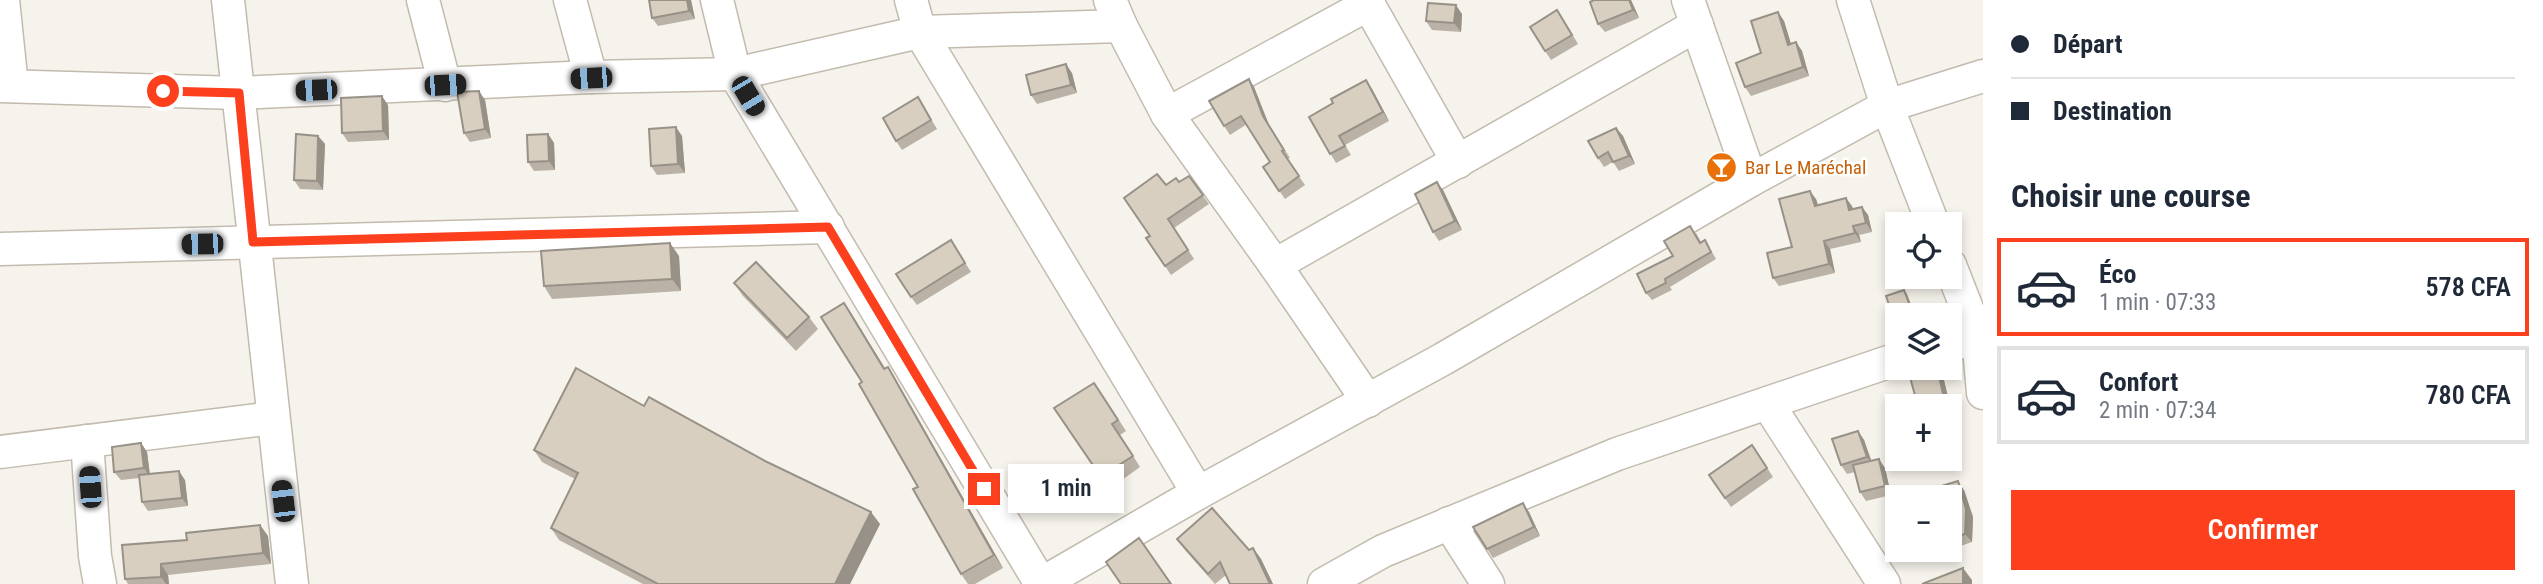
<!DOCTYPE html>
<html lang="fr">
<meta charset="utf-8">
<style>
:root{--surface:#fff;--page:#f2f2f3;--text:#1f2937;--muted:#747a83;--line:#e0e1e3;--accent:#fc3f1d}
body{margin:0;font-family:"Roboto Condensed",sans-serif;background:var(--page);color:var(--text);height:100vh;display:flex;flex-direction:column;font-size:26px;white-space:nowrap}
*{box-sizing:border-box;margin:0}
p{font-size:23px;color:var(--muted)}
.icon{flex:none;width:38px;height:38px;fill:none;stroke:currentColor;stroke-width:2;stroke-linecap:round;stroke-linejoin:round}
.map{position:relative;flex:1;overflow:hidden}
.side{display:flex;flex-direction:column;background:var(--surface);width:560px}
.side>*{flex:none}
.banner{display:grid;align-content:center;height:154px;padding:0 28px;background:var(--surface)}
.tools{position:absolute;left:1885px;top:212px;display:grid;gap:14px}
.tools a{display:grid;place-items:center;width:77px;height:77px;border-radius:0px;background:var(--surface);box-shadow:0 4px 10px #0003;font-size:35px}
.end{position:absolute;width:32px;height:32px;margin:-16px;border:9px solid #fc3f1d;background:#fff;box-shadow:0 0 0 4px #fff}
.from{border-radius:50%}
.bubble{position:absolute;height:49px;border-radius:0px;background:var(--surface);box-shadow:0 4px 10px #0003;font-size:23px;font-weight:600;line-height:49px;text-align:center}
.car{position:absolute;width:21px;height:42px;margin:-21px -10px;border-radius:9px;box-shadow:0 0 5px 2px #0007;background:linear-gradient(#222 24%,#8ab4d8 0 40%,#222 0 76%,#8ab4d8 0 86%,#222 0)}
.banner b{display:flex;align-items:center;gap:24px;height:66px;font-size:26px}
.banner b+b{border-top:2px solid var(--line)}
.banner i{width:18px;height:18px;background:var(--text)}
ul{padding:0;list-style:none}
li{display:flex;align-items:center;gap:21px;height:98px;margin:0 14px 10px;padding:0 14px;border:4px solid var(--line);border-radius:0px}
li div{flex:1}
li b{display:block;font-size:26px}
li em{font-style:normal;font-weight:600}
li.active{border-color:var(--accent)}
li>.icon{width:63px;height:63px;stroke-width:1.5}
h2{padding:0 28px;font-size:32px;line-height:84px}
.action{display:flex;gap:14px;margin-top:auto;padding:14px 28px}
.action a{flex:1;height:80px;border-radius:0px;background:var(--accent);color:#fff;font-size:28px;font-weight:600;line-height:80px;text-align:center}
main{display:flex;flex:1;min-height:0}
.map>svg:first-child{display:block}
.lines{fill:none;stroke-linecap:round;stroke-linejoin:round}
.minor-casing{stroke:#c2bbae;stroke-width:35}
.minor{stroke:#fff;stroke-width:32}
.wall{fill:#bab2a6}
.shaded-wall{fill:#979187}
.building{fill:#d8cfc1;stroke:#979187;stroke-width:2}
.route{stroke:#fc3f1d;stroke-width:9}
.labels{text-anchor:middle;dominant-baseline:central;stroke-width:5;stroke-linejoin:round;paint-order:stroke}
.food-label{font-size:19px;fill:#c56008;stroke:#fff;text-anchor:start}
</style>
<main>
<div class="map">
<svg width="1983" height="584" viewBox="0 0 1983 584">
<rect width="100%" height="100%" fill="#f6f3ec"/>
<g class="lines">
<defs>
<g id="minor">
<path d="M3,0L12,86"/>
<path d="M228,0L292,584"/>
<path d="M423,0L445,85"/>
<path d="M570,0L591,77"/>
<path d="M717,0L735,74L1041,584"/>
<path d="M911,0L920,32L1198,493"/>
<path d="M1110,0L1121,26L1167,114L1275,265L1368,401"/>
<path d="M1366,0L1458,162"/>
<path d="M1688,0L1751,180"/>
<path d="M1853,0L1887,106L1933,224"/>
<path d="M0,86L239,93L591,77L735,74L920,32L1121,26"/>
<path d="M1167,114L1369,4"/>
<path d="M0,249L828,227"/>
<path d="M1275,265L1697,25"/>
<path d="M1950,265L1978,337L1983,393"/>
<path d="M1950,345L1983,337"/>
<path d="M1768,404L1884,584"/>
<path d="M87,441L95,556L100,584"/>
<path d="M0,452L273,418"/>
<path d="M1449,523L1488,584"/>
<path d="M1041,584L1198,493L1443,359L1751,180L1887,106L1983,76"/>
<path d="M1324,584L1383,551L1617,454L1897,359"/>
</g>
</defs>
<use href="#minor" class="minor-casing"/>
<use href="#minor" class="minor"/>
</g>
<g class="wall">
<path d="M649,0H691L695,19L658,26L652,18Z"/>
<path d="M1594,0H1631L1639,18L1605,32L1598,24Z"/>
<path d="M1778,12L1784,21L1791,44L1796,42L1802,51L1809,76L1751,96L1745,87L1761,53Z"/>
<path d="M1462,14L1461,32L1432,30L1426,21Z"/>
<path d="M1563,19L1578,44L1551,60L1545,51Z"/>
<path d="M1072,73L1077,93L1037,104L1031,95Z"/>
<path d="M1254,87L1269,125L1290,158L1287,159L1305,185L1285,199L1263,167L1270,162L1247,124L1230,135L1224,126Z"/>
<path d="M1372,89L1389,121L1345,145L1351,155L1336,163L1309,117Z"/>
<path d="M918,97L937,129L902,150L896,141Z"/>
<path d="M485,100L491,138L470,142L464,133Z"/>
<path d="M388,105L389,140L348,142L342,133Z"/>
<path d="M1616,128L1623,136L1635,164L1619,171L1613,162L1604,167L1598,158Z"/>
<path d="M548,134L554,143L555,170L534,171L528,162Z"/>
<path d="M318,136L325,144L323,190L300,189L294,180Z"/>
<path d="M682,136L685,173L657,175L651,166Z"/>
<path d="M1189,176L1209,204L1174,228L1194,259L1171,275L1146,238L1150,236L1179,182Z"/>
<path d="M1443,190L1462,230L1439,241L1433,232Z"/>
<path d="M1816,199L1818,205L1852,206L1853,209L1862,207L1868,215L1872,232L1859,235L1861,242L1830,249L1835,273L1779,286L1773,278L1792,247Z"/>
<path d="M1696,233L1701,242L1705,240L1716,259L1670,287L1672,290L1652,300L1646,293L1673,256Z"/>
<path d="M951,240L971,272L917,305L911,297Z"/>
<path d="M679,256L681,291L552,299L544,286Z"/>
<path d="M734,283L809,317L818,329L796,351L743,296Z"/>
<path d="M844,303L885,368L888,367L896,380L1003,568L975,584H968L961,574L918,487L862,382Z"/>
<path d="M1937,368H1938L1942,372L1954,422L1950,423V406Z"/>
<path d="M1102,394L1126,431L1120,435L1140,467L1122,480L1119,476L1107,486L1054,408Z"/>
<path d="M644,406L880,524L850,584H643L559,540L551,528L575,479L542,462L534,450Z"/>
<path d="M1858,431L1864,440L1871,460L1885,468L1891,495L1866,501L1860,492L1855,472L1847,474L1841,465Z"/>
<path d="M141,443L147,452L150,474L185,480L188,506L148,511L142,502L140,478L121,480L114,472Z"/>
<path d="M1752,445L1773,477L1731,507L1709,475Z"/>
<path d="M1964,490L1973,517L1972,542L1920,560L1914,550H1950V497Z"/>
<path d="M1529,512L1540,536L1493,558L1473,527Z"/>
<path d="M260,525L268,536L271,564L168,575L169,584H128L125,579L187,540Z"/>
<path d="M1177,539L1249,550L1253,548L1261,559L1273,584H1230L1226,575L1215,584L1185,550Z"/>
</g>
<g class="shaded-wall">
<path d="M687,0H691L695,19L689,11Z"/>
<path d="M1629,0H1631L1639,18L1633,10Z"/>
<path d="M1456,5L1462,14L1461,32L1454,23Z"/>
<path d="M1778,12L1784,21L1794,54L1788,45Z"/>
<path d="M1796,42L1802,51L1809,76L1803,67Z"/>
<path d="M1066,64L1072,73L1077,93L1071,85Z"/>
<path d="M1249,79L1254,87L1269,125L1290,158L1263,116Z"/>
<path d="M1366,80L1372,89L1389,121L1383,112Z"/>
<path d="M479,91L485,100L491,138L485,129Z"/>
<path d="M382,96L388,105L389,140L383,131Z"/>
<path d="M676,127L682,136L685,173L678,164Z"/>
<path d="M1616,128L1623,136L1635,164L1629,156Z"/>
<path d="M548,134L554,143L555,170L549,161Z"/>
<path d="M318,136L325,144L323,190L317,181Z"/>
<path d="M1437,182L1443,190L1462,230L1455,221Z"/>
<path d="M1810,191L1816,199L1821,214L1815,206Z"/>
<path d="M1846,198L1852,206L1855,219L1849,210Z"/>
<path d="M1862,207L1868,215L1872,232L1866,223Z"/>
<path d="M1853,226L1859,235L1861,242L1855,233Z"/>
<path d="M1824,241L1830,249L1835,273L1829,264Z"/>
<path d="M670,243L679,256L681,291L672,279Z"/>
<path d="M1904,290L1907,294L1913,310L1910,306Z"/>
<path d="M844,303L853,316L893,382L884,369Z"/>
<path d="M888,367L896,380L1003,568L994,555Z"/>
<path d="M1937,368H1938L1942,372L1954,422L1950,415V406H1946Z"/>
<path d="M1858,431L1864,440L1873,466L1867,457Z"/>
<path d="M141,443L147,452L150,477L144,468Z"/>
<path d="M1879,459L1885,468L1891,495L1885,486Z"/>
<path d="M179,471L185,480L188,506L182,498Z"/>
<path d="M1958,481L1964,490L1973,517L1972,542L1965,534Z"/>
<path d="M1523,503L1529,512L1540,536L1534,527Z"/>
<path d="M871,512L880,524L850,584H835Z"/>
<path d="M260,525L268,536L271,564L263,553Z"/>
<path d="M1253,548L1261,559L1273,584H1270Z"/>
<path d="M161,564L168,575L169,584H166L161,577Z"/>
<path d="M1963,568L1972,580V584H1963Z"/>
</g>
<g class="building">
<path d="M649,0H687L689,11L652,18Z"/>
<path d="M1594,0H1629L1633,10L1598,24L1590,2Z"/>
<path d="M1428,3L1456,5L1454,23L1426,21Z"/>
<path d="M1557,10L1572,35L1545,51L1530,27Z"/>
<path d="M1778,12L1788,45L1796,42L1803,67L1745,87L1736,63L1761,53L1751,21Z"/>
<path d="M1066,64L1071,85L1031,95L1026,75Z"/>
<path d="M1249,79L1263,116L1284,150L1282,151L1299,176L1279,191L1263,167L1270,162L1241,116L1224,126L1209,101Z"/>
<path d="M1366,80L1383,112L1339,136L1345,146L1330,154L1309,117L1333,103L1331,99Z"/>
<path d="M479,91L485,129L464,133L457,92Z"/>
<path d="M382,96L383,131L342,133L341,98Z"/>
<path d="M918,97L931,120L896,141L883,118Z"/>
<path d="M676,127L678,164L651,166L649,129Z"/>
<path d="M1616,128L1629,156L1613,162L1608,152L1598,158L1588,141Z"/>
<path d="M296,134L318,136L317,181L294,180Z"/>
<path d="M548,134L549,161L528,162L527,135Z"/>
<path d="M1157,174L1166,185L1176,178L1179,182L1189,176L1203,195L1168,219L1188,250L1165,266L1146,238L1150,236L1124,198Z"/>
<path d="M1437,182L1455,221L1433,232L1415,194Z"/>
<path d="M1810,191L1815,206L1846,198L1849,210L1862,207L1866,223L1853,226L1855,233L1824,241L1829,264L1773,278L1767,253L1792,247L1779,199Z"/>
<path d="M1690,226L1700,243L1705,240L1711,252L1665,279L1666,283L1646,293L1637,274L1673,256L1664,241Z"/>
<path d="M951,240L965,263L911,297L896,274Z"/>
<path d="M670,243L672,279L544,286L541,251Z"/>
<path d="M756,262L809,317L787,338L734,283Z"/>
<path d="M1904,290L1910,306L1907,307L1910,315H1897V329L1886,296Z"/>
<path d="M844,303L884,369L888,367L994,555L961,574L913,489L918,487L859,384L862,382L821,317Z"/>
<path d="M576,368L644,406L649,397L765,461L871,512L835,584H658L551,528L578,473L534,450Z"/>
<path d="M1919,368H1937L1946,406H1918L1908,370Z"/>
<path d="M1094,383L1118,420L1112,424L1133,456L1114,468L1111,465L1099,474L1054,408Z"/>
<path d="M1858,431L1867,457L1841,465L1832,439Z"/>
<path d="M141,443L144,468L114,472L112,447Z"/>
<path d="M1752,445L1767,468L1725,498L1709,475Z"/>
<path d="M1879,459L1885,486L1860,492L1853,465Z"/>
<path d="M179,471L182,498L142,502L139,475Z"/>
<path d="M1958,481L1966,509L1965,534L1950,539V497H1905Z"/>
<path d="M1897,500V520L1891,501Z"/>
<path d="M1523,503L1534,527L1487,549L1473,527Z"/>
<path d="M1212,508L1249,550L1253,548L1270,584H1230L1220,562L1208,574L1177,539Z"/>
<path d="M260,525L263,553L161,564V577L125,579L122,545L187,540L186,533Z"/>
<path d="M1139,538L1171,584H1121L1106,562Z"/>
<path d="M1963,568V584H1922Z"/>
</g>
<g class="lines">
<path class="route" d="M163,91L239,93L253,242L828,227L984,489"/>
</g>
<defs>
<symbol id="bar-disc" viewBox="-11 -11 22 22"><circle r="9.5" fill="#e8710a" stroke="#fff"/><path d="M-6-5H6L.8 .8V4.5H3.5V6h-7V4.5H-.8V.8Z" fill="#fff"/></symbol>
</defs>
<g fill-rule="evenodd">
<use href="#bar-disc" x="1704" y="150" width="35" height="35"/>
</g>
<g class="labels">
<g class="food-label">
<text x="1745" y="167">Bar Le Maréchal</text>
</g>
</g>
</svg>
<div class="tools">
<a><svg class="icon" aria-label="locate" viewBox="0 0 24 24"><circle cx="12" cy="12" r="6"/><path d="M12 2v4M12 18v4M2 12h4M18 12h4"/></svg></a>
<a><svg class="icon" aria-label="layers" viewBox="0 0 24 24"><path d="M12 4l9 5-9 5-9-5zM3 14l9 5 9-5"/></svg></a>
<a>+</a>
<a>−</a>
</div>
<i class="end from" style="left:163px;top:91px"></i>
<i class="end" style="left:984px;top:489px"></i>
<div class="bubble" style="left:1008px;top:464px;width:116px">1 min</div>
<i class="car" style="left:591px;top:78px;rotate:267deg"></i>
<i class="car" style="left:445px;top:85px;rotate:87deg"></i>
<i class="car" style="left:316px;top:90px;rotate:268deg"></i>
<i class="car" style="left:748px;top:96px;rotate:149deg"></i>
<i class="car" style="left:202px;top:244px;rotate:269deg"></i>
<i class="car" style="left:90px;top:487px;rotate:356deg"></i>
<i class="car" style="left:283px;top:501px;rotate:353deg"></i>
</div>
<section class="side">
<div class="banner">
<b><i class="from"></i>Départ</b>
<b><i></i>Destination</b>
</div>
<h2>Choisir une course</h2>
<ul>
<li class="active"><svg class="icon" aria-label="car" viewBox="0 0 24 24"><path d="M5 17H2v-5l4-1 3-4h7l3 4 3 1v5h-3M9 17h6M6 11h13"/><circle cx="7" cy="17" r="2"/><circle cx="17" cy="17" r="2"/></svg><div><b>Éco</b><p>1 min · 07:33</p></div><em>578 CFA</em></li>
<li><svg class="icon" aria-label="car" viewBox="0 0 24 24"><path d="M5 17H2v-5l4-1 3-4h7l3 4 3 1v5h-3M9 17h6M6 11h13"/><circle cx="7" cy="17" r="2"/><circle cx="17" cy="17" r="2"/></svg><div><b>Confort</b><p>2 min · 07:34</p></div><em>780 CFA</em></li>
</ul>
<div class="action"><a>Confirmer</a></div>
</section>
</main>
